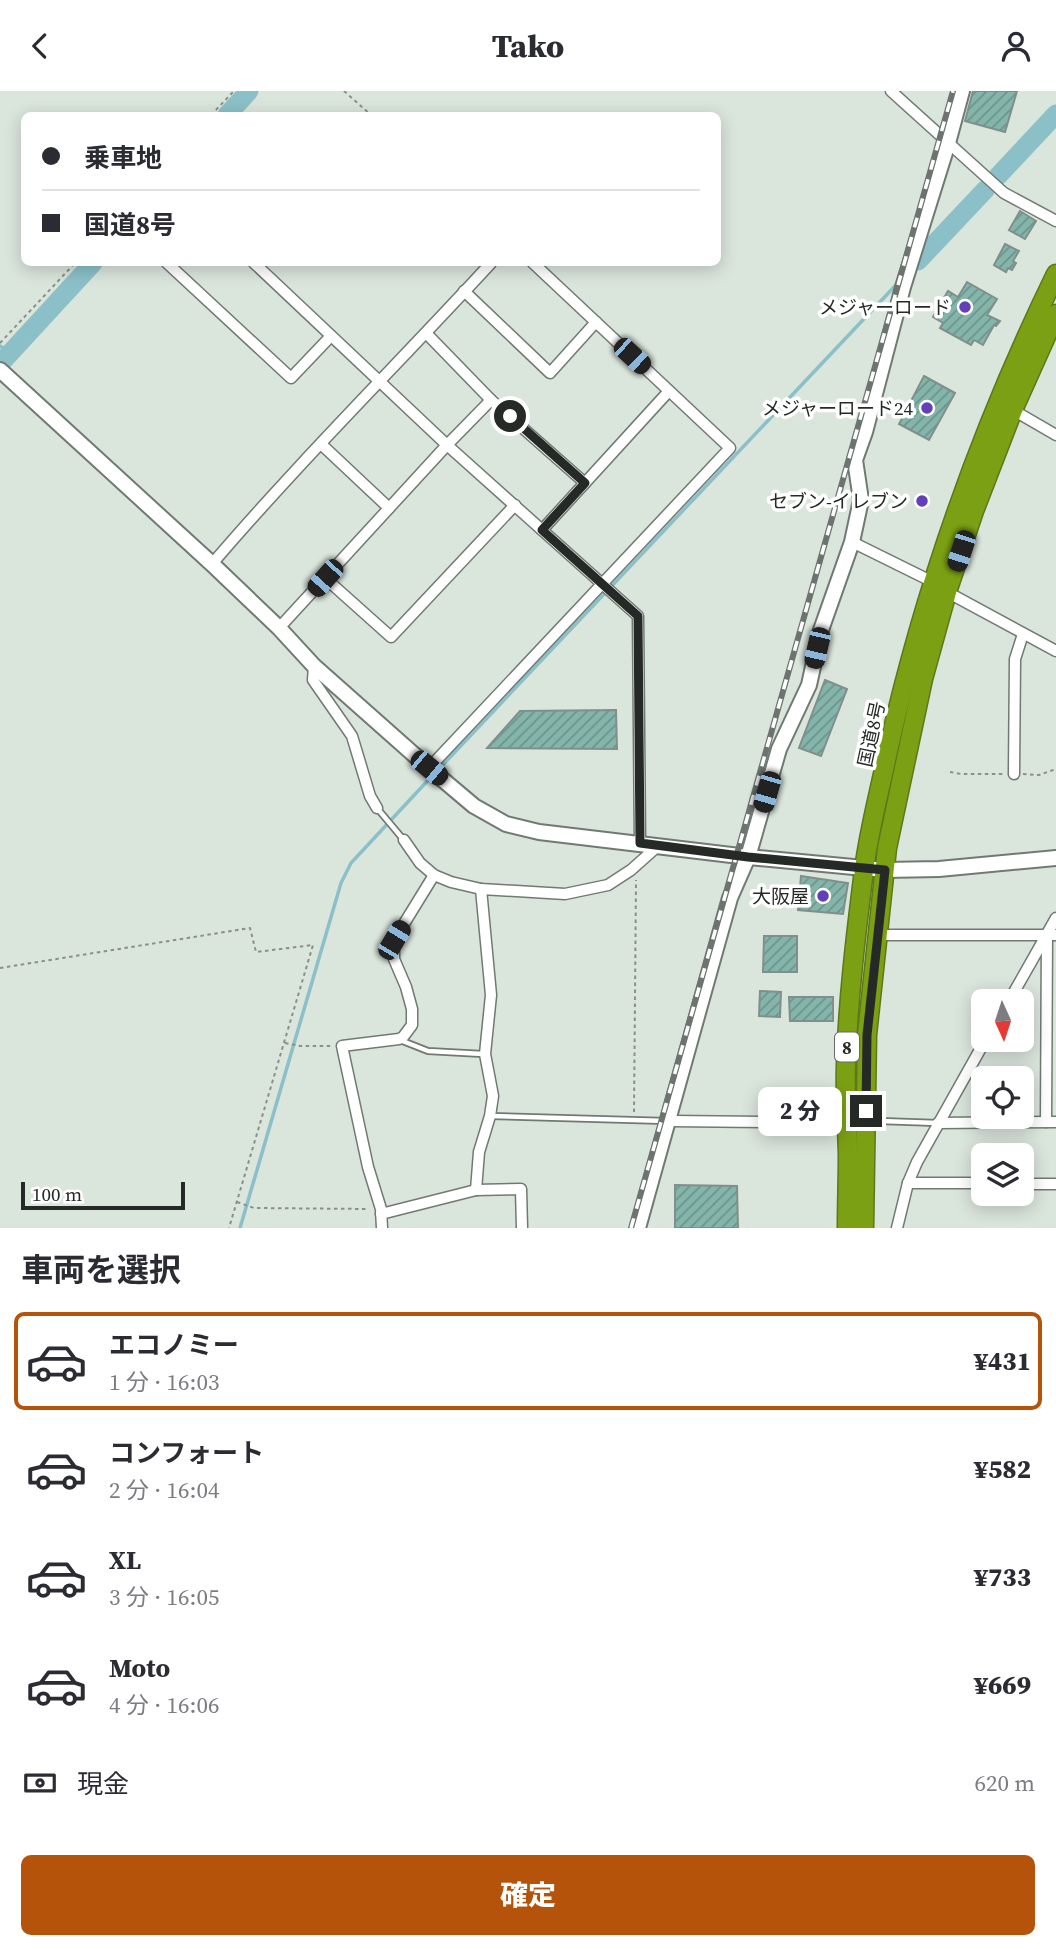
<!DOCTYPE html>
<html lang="ja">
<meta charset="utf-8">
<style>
:root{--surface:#fff;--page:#f2f2f3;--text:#2b2b33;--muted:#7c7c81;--line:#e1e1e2;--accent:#b45309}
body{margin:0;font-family:"Source Serif 4","Noto Sans JP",serif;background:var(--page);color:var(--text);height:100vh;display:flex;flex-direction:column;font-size:26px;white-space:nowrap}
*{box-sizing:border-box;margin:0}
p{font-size:23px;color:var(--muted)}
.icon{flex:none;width:38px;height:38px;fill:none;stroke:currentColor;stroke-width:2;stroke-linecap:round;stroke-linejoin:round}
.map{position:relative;height:1137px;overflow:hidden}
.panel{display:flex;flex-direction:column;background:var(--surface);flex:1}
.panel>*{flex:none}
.top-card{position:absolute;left:21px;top:21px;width:700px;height:154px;border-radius:10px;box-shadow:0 4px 18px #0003;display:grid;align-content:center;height:154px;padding:0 21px;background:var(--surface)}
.needle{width:46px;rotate:177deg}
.tools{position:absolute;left:971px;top:898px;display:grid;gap:14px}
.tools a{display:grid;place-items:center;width:63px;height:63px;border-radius:10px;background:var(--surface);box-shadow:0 4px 18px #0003;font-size:35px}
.scale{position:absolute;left:21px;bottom:18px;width:164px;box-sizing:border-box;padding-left:7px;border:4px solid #262a27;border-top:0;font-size:19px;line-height:24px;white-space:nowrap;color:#262a27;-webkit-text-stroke:5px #fff;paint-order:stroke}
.end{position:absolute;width:32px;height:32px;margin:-16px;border:9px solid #262a27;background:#fff;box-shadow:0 0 0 4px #fff}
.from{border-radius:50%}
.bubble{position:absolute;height:49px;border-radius:10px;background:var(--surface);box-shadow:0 4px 18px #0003;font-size:23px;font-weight:800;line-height:49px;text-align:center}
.car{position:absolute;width:21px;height:42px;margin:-21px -10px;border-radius:9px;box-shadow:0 0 5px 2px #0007;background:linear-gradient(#222 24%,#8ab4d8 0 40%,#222 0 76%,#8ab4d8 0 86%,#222 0)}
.top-card b{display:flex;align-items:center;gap:24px;height:66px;font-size:26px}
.top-card b+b{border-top:2px solid var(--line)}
.top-card i{width:18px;height:18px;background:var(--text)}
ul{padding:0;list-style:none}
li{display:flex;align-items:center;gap:21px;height:98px;margin:0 14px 10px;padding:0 7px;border:4px solid transparent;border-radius:10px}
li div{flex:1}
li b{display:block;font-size:26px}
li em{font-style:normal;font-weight:800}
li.active{border-color:var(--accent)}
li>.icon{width:63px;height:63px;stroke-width:1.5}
h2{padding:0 21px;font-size:32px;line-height:84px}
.pay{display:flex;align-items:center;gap:18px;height:77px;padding:0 21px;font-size:26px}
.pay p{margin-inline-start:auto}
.button{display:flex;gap:14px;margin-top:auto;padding:14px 21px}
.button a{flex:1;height:80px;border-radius:10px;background:var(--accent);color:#fff;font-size:28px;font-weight:800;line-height:80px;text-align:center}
header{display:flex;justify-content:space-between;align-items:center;height:91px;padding:0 21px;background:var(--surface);font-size:32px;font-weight:800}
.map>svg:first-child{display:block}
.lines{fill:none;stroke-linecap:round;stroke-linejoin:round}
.stream{stroke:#8cc0c8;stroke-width:3.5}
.river{stroke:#8cc0c8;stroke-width:19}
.building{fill:url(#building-hatch);stroke:#818f8c;stroke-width:2}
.lane-casing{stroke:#707a72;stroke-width:8}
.street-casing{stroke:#707a72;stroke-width:13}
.secondary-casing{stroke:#707a72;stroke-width:18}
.highway-casing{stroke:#5d771a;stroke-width:21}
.path{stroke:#889089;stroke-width:2;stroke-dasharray:3.5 3.5;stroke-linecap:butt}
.lane{stroke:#fff;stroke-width:4.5}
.street{stroke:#fff;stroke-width:10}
.secondary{stroke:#fff;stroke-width:14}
.highway{stroke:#7ba013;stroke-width:18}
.rail-casing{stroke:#6d746f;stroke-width:6}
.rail{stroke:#fff;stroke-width:3.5;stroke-dasharray:10;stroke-linecap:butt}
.route{stroke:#262a27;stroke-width:9}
.poi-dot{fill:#6240b8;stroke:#fff;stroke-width:2.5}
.labels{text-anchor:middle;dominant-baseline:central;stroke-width:7;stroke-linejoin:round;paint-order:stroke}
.shield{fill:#fff;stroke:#676a68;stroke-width:2}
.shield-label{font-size:18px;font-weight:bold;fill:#262a27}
.poi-label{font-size:19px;fill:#262a27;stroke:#fff;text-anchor:end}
.street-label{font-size:19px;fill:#262a27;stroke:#fff}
</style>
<header><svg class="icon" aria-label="back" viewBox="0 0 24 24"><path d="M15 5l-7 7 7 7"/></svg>Tako<svg class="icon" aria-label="person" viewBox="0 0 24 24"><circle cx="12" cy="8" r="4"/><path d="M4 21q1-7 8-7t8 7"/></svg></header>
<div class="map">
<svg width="1056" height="1137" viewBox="0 0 1056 1137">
<defs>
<pattern id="building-hatch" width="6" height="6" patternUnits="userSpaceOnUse" patternTransform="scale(1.75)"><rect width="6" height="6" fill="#84b5ab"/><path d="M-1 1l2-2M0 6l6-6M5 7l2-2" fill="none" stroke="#6c938b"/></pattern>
</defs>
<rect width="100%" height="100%" fill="#dae5dc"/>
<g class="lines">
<g class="stream">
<path d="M0,255L10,262"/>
<path d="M437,680L895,195"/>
<path d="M240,1137L341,792L351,772L432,685"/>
</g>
<g class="river">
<path d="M227,24L249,0"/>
<path d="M998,85L1056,23"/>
<path d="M918,170L986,98"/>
<path d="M0,273L93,172"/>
</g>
</g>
<g class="building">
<path d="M973,0H1017L1005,41L965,30Z"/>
<path d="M1020,120L1036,130L1025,148L1009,139Z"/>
<path d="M1005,153L1019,160L1013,170L1016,172L1012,179L1008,177L1006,181L994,174Z"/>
<path d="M967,191L997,208L987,224L1000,230L996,235L994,234L983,254L974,249L971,254L940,237L943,232L933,226L948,200L958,206Z"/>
<path d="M924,285L955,302L929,349L899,333Z"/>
<path d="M825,589L847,598L821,665L799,657Z"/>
<path d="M616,619L617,658L487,657L520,620Z"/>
<path d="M801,785L848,792L843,823L798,819Z"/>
<path d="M764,845H797V881H763Z"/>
<path d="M760,900L781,901L780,926L759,925Z"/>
<path d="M789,906H833V930H790Z"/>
<path d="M675,1094L737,1095L738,1137H675Z"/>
</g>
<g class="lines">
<defs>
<g id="lane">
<path d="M377,717L403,748"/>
<path d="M400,949L428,960L483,963"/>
<path d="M490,1025L667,1030"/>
<path d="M880,1030L938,1032"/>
<path d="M771,1031L791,1029L829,1030"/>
</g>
<g id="street">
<path d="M891,0L1004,102L1056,130"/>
<path d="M167,172L291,287L331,245"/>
<path d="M254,172L447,354L638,525L640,752"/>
<path d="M464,200L550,282L596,231"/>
<path d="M426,242L491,309L585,392"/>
<path d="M1013,319L1056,344"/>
<path d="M321,353L389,417"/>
<path d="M542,439L669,300"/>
<path d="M852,451L933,491"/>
<path d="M212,473C301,369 398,273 491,172"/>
<path d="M325,487L391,546L515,414"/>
<path d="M947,501L1056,560"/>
<path d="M279,537L447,354L491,309"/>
<path d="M314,575L313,589L352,645L370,705L377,717"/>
<path d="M429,677L730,357L533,172"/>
<path d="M1014,683L1015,568L1023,543"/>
<path d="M404,749L420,772L434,784L451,791L481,798L565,803L608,794L631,779L659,754"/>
<path d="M876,844H1056"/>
<path d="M1009,910L1056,827"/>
<path d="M671,1030L771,1031"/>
<path d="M1046,1031L1047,844"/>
<path d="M938,1032L1056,1031"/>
<path d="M908,1092H984"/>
<path d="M1022,1093H1056"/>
<path d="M476,1099L479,1061L490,1025L493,1005L485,963L491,904L481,798"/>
<path d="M381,1123L476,1099L521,1098L522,1137"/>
<path d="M382,1137L381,1118L368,1076L342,955L399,948L403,946L412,934V918L406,896L394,868V849L434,784"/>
<path d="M897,1137L908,1092L917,1071L986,948"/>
</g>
<g id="secondary">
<path d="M0,279L212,473L279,537L314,575L429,677L474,715L506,733L539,741L748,766L885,779L939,778L1056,767"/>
<path d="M638,1137L730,807L748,766L779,658L809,594L821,539L852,451L861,409L855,369L865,341L903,196L948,52L962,0"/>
</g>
<g id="highway">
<path d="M847,1137C847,1112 848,1088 848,1063C847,1033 845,1003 846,973C848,909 856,843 864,779C869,739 880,699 888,660C925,495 982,335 1056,183"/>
<path d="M864,1137L867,944L887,757L923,588L947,501L974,420L1013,319L1056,223"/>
</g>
</defs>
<use href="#lane" class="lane-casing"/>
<use href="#street" class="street-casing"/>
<use href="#secondary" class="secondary-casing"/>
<use href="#highway" class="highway-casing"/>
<g class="path">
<path d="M344,0L371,24"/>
<path d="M211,24L234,0"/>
<path d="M0,252L75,172"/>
<path d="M950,681L961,683H1003"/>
<path d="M1023,683L1039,684L1056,678"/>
<path d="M0,877L250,837L256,861L313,854L229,1137"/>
<path d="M285,952L300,955H331"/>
<path d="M634,1021L636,789"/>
<path d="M237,1111L254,1117L369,1118"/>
</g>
<use href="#lane" class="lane"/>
<use href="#street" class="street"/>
<use href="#secondary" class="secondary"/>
<use href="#highway" class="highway"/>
<defs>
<path id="rail" d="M631,1137L953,0"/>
</defs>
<use href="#rail" class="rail-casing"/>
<use href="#rail" class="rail"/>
</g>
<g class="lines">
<path class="route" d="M510,325L585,392L542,439L638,525L640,752L748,766L885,779L867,944L866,1020"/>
</g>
<g class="poi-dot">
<circle cx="965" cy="216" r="7"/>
<circle cx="927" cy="317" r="7"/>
<circle cx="922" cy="410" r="7"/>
<circle cx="823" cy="805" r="7"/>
</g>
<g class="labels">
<rect class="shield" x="835" y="941.5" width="24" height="29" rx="5"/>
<g class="shield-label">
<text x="847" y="956">8</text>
</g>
<g class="poi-label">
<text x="951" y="216">メジャーロード</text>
<text x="913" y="317">メジャーロード24</text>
<text x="908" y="410">セブン-イレブン</text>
<text x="809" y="805">大阪屋</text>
</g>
<g class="street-label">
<text transform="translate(871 643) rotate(-78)">国道8号</text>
</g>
</g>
</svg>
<div class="tools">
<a><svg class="needle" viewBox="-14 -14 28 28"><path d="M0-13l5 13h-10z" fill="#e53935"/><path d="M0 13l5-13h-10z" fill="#7c7c81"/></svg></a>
<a><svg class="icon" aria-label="locate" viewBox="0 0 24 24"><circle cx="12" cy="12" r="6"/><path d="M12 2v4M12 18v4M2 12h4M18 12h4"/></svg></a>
<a><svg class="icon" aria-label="layers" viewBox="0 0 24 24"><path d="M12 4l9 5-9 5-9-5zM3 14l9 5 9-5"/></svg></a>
</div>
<div class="scale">100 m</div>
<i class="end from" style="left:510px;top:325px"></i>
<i class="end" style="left:866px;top:1020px"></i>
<div class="bubble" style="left:758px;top:996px;width:84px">2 分</div>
<i class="car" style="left:632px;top:265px;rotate:133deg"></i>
<i class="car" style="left:961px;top:460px;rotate:198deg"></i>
<i class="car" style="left:325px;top:487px;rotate:222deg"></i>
<i class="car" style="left:817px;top:557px;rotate:193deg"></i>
<i class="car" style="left:429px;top:677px;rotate:130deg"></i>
<i class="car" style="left:767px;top:701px;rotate:196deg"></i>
<i class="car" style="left:394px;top:849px;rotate:31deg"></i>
<div class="top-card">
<b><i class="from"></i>乗車地</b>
<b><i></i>国道8号</b>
</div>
</div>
<section class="panel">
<h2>車両を選択</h2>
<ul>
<li class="active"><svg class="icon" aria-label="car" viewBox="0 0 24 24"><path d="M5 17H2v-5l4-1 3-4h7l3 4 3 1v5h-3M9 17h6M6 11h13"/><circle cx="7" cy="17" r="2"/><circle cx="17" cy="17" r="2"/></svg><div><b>エコノミー</b><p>1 分 · 16:03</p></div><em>¥431</em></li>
<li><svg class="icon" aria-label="car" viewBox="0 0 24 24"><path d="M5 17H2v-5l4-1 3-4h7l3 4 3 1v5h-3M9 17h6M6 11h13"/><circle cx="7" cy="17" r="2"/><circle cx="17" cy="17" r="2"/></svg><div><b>コンフォート</b><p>2 分 · 16:04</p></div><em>¥582</em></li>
<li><svg class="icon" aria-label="car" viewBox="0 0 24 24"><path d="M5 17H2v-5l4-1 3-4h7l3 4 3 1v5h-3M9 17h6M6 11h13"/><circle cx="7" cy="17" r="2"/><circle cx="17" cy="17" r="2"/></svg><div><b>XL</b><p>3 分 · 16:05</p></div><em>¥733</em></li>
<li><svg class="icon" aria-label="car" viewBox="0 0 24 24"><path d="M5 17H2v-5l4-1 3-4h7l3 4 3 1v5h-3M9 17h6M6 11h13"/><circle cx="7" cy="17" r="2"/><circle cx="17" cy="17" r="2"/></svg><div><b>Moto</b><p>4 分 · 16:06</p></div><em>¥669</em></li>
</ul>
<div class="pay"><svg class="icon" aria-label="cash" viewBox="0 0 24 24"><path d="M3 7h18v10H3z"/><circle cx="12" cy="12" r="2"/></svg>現金<p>620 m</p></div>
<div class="button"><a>確定</a></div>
</section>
